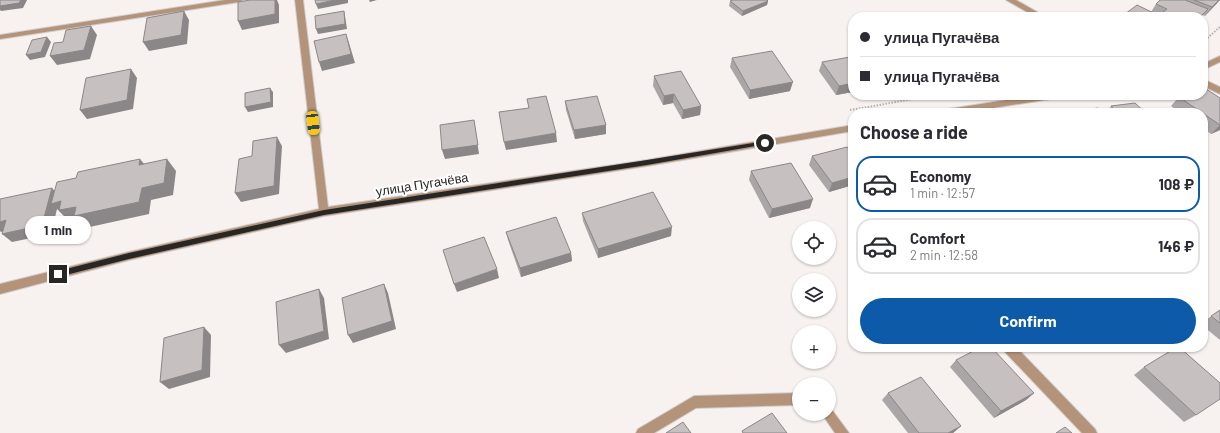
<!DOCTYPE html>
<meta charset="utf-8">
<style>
:root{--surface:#fff;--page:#f2f2f3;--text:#2b2b33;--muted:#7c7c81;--line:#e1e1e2;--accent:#0d5aa9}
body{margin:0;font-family:Barlow,sans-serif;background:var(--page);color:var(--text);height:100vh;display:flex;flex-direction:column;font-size:15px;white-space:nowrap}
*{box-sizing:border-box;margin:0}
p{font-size:13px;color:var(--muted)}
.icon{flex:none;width:22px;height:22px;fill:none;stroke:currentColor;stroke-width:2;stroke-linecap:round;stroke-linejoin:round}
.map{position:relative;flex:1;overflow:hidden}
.side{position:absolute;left:848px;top:108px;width:360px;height:244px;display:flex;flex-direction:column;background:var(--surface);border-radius:16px;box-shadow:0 1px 3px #0004}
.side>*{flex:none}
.guide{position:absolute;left:848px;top:12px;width:360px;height:88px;border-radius:16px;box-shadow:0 1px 3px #0004;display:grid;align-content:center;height:88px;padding:0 12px;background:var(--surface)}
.buttons{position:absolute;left:792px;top:221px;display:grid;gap:8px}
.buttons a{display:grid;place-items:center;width:44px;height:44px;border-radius:50%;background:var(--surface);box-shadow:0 1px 3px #0004;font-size:20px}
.end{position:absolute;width:18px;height:18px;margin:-9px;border:5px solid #292726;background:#fff;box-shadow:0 0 0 2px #fff}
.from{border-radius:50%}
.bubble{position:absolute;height:28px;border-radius:14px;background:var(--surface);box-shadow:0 1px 3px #0004;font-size:13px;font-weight:700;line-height:28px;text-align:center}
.car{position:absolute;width:12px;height:24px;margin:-12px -6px;border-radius:5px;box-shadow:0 0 3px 1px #0007;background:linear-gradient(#f5c518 24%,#345 0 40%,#f5c518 0 76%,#345 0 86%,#f5c518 0)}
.guide b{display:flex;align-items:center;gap:14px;height:38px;font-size:15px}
.guide b+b{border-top:1px solid var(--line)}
.guide i{width:10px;height:10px;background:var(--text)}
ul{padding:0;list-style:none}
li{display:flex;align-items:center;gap:12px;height:56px;margin:0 8px 6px;padding:0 4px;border:2px solid var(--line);border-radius:16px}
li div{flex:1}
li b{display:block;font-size:15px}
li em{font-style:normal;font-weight:700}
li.active{border-color:var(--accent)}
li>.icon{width:36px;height:36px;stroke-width:1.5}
h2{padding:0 12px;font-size:18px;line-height:48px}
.primary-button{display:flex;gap:8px;margin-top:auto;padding:8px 12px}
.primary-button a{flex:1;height:46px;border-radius:24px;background:var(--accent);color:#fff;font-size:16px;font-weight:700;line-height:46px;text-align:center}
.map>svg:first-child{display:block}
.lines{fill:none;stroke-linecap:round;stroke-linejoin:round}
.minor-casing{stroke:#d2cdcc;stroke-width:2}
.path{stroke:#b6b1b0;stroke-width:2;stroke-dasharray:1.5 1.5;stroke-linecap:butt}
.minor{fill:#b3947b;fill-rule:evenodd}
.wall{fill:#aaa5a6}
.shaded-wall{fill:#8b8687}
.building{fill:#c6c0c1;stroke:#8b8687}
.route{fill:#292726}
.labels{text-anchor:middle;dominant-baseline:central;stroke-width:4;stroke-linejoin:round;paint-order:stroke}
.street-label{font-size:13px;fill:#292726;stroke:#fff}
</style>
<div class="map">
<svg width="1220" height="433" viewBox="0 0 1220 433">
<rect width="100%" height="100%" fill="#f7f1f0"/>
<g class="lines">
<defs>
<g id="minor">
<path d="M225,0H243L239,2L0,39V35Z"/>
<path d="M295,0H303L328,207L647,160L853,125V131L647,166L324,216L129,260L0,294V284L129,252L319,209Z"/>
<path d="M1006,0H1016L1046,17H1036Z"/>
<path d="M1220,56V62L1203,70V64Z"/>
<path d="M1203,79L1220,87V94L1203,86Z"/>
<path d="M1039,95H1061L1057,98L961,113H938L942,110Z"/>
<path d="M1002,347H1016L1095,429L1097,433H1082L1004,351Z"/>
<path d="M799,393V405L696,408L654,433H636L638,429L694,396Z"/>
<path d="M829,408L832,410L849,433H835L822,414H829Z"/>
</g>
</defs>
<use href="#minor" class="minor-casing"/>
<g class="path">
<path d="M1203,42L1220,27"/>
<path d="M850,110L937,95"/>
</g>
<use href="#minor" class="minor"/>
</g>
<g class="wall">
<path d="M1160,0H1220L1205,16L1203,15L1201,17H1121L1151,12L1156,4Z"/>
<path d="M730,1H768L767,5L742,16L729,6Z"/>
<path d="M732,58L790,91L749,99L730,67Z"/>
<path d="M853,61V92L836,95L819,71L822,62Z"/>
<path d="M654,76L701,106L700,115L682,119L673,103L663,105L653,86Z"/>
<path d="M1179,97L1220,98V130L1211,134L1203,128V113H1181L1171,106Z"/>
<path d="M565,101L606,125V134L575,139L566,110Z"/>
<path d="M1111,106L1146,113H1106Z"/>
<path d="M853,154V185L829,192L809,165L812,156Z"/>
<path d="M751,171L810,208L769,218L749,180Z"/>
<path d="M582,213L671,236L598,258L583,221Z"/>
<path d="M506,232L571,253L572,261L521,277L508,240Z"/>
<path d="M1220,310V340L1203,326V322Z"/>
<path d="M956,360L1034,393L1026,400L994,418L950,367Z"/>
<path d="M1144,367L1196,415L1184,422L1134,375Z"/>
<path d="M888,393L961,426L953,433H908L882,400Z"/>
</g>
<g class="shaded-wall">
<path d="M21,0H27L23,8L1,11L0,10V6Z"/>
<path d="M275,0H277L279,5V23L242,30L238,21Z"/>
<path d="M335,0H348V3L318,9L316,4Z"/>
<path d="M369,0H377L370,2Z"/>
<path d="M1219,0H1220L1205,16L1212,7Z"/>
<path d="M768,1L767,5L742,16L743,11Z"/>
<path d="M184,11L189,20L187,44L149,51L143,42Z"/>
<path d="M344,11L345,16L347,29L318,34L316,29Z"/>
<path d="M91,26L97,35L90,59L57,65L50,56Z"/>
<path d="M346,34L349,43L355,63L322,71L319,62Z"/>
<path d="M47,37L51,42L45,57L30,60L26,55Z"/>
<path d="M131,69L137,78L133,109L87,119L80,110Z"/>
<path d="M793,82L790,91L749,99L750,90Z"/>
<path d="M853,83V92L836,95L839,86Z"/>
<path d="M270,88L273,92V107L248,112L245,107Z"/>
<path d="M674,94L673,103L663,105L664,96Z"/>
<path d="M701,106L700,115L682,119L683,110Z"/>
<path d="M474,120L479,154L445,159L442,150Z"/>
<path d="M606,125V134L575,139L574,130Z"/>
<path d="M1220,125V130L1211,134Z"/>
<path d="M556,133L557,142L506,150L504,142Z"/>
<path d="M277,137L282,146L279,194L241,202L235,193Z"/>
<path d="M140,159L150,171L139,165Z"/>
<path d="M167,159L176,171L173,195L151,200L149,214L85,228L77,220L70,222L57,209L51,234L12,242L2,234L52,188L60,197L142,188Z"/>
<path d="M853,177V185L829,192L832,183Z"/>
<path d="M813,199L810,208L769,218L772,209Z"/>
<path d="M6,220L16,229L1,232L0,231V222Z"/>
<path d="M672,227L671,236L598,258V249Z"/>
<path d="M571,253L572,261L521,277L520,268Z"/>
<path d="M497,269L499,278L457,292L454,284Z"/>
<path d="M384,284L388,293L396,329L353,343L348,335Z"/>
<path d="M319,289L324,298L329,339L286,353L279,345Z"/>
<path d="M204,327L211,335L210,377L169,389L160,382Z"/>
<path d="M1034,393L1026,400L994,418L1001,411Z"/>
<path d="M961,426L953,433H948Z"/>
</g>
<g class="building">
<path d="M0,0H21L19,3L0,6Z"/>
<path d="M250,0H275V14L238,21V2Z"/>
<path d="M315,0H335L316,4Z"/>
<path d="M733,0H767L768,1L743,11L730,1Z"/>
<path d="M1160,0H1185L1208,9L1200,17H1175L1163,12L1167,9L1156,4Z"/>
<path d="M1194,0H1219L1212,7Z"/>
<path d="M1137,5L1162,17H1121Z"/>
<path d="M184,11L181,35L143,42L147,18Z"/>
<path d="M344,11L345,24L316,29L315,16Z"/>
<path d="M91,26L84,50L50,56L54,43L63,42L66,30Z"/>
<path d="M346,34L351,54L319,62L314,41Z"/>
<path d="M47,37L41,52L26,55L32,40Z"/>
<path d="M772,51L793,82L750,90L732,58Z"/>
<path d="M850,57L853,61V83L839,86L822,62Z"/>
<path d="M131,69L127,100L80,110L86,78Z"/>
<path d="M681,71L701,106L683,110L674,94L664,96L654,76Z"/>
<path d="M1203,87L1220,98V125L1179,97L1183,95H1203Z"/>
<path d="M270,88L271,102L245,107V93Z"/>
<path d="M546,96L556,133L504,142L499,112L529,108L527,99Z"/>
<path d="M597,96L606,125L574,130L565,101Z"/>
<path d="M1135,103L1146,113H1118L1111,106Z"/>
<path d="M1098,108L1103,113H1072L1071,112Z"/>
<path d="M474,120L478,145L442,150L440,125Z"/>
<path d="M277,137L274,186L235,193L239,159L252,156L253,141Z"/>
<path d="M847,147L853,154V177L832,183L812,156Z"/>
<path d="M140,159L139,165L167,159L164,183L142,188L139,202L74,216L76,207L59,210L61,201L51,204L57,182L76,178L78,172Z"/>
<path d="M791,163L813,199L772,209L751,171Z"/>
<path d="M52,188L42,225L2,234L6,220L0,222V199Z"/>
<path d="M653,192L672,227L598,249L582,213Z"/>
<path d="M556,217L571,253L520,268L506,232Z"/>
<path d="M484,237L497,269L454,284L443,250Z"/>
<path d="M384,284L392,321L348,335L342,298Z"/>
<path d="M319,289L324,331L279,345L276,302Z"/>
<path d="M1220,310V323L1211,316Z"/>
<path d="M204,327L202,370L160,382L164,338Z"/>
<path d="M981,347H991L1034,393L1001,411L956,360Z"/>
<path d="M1177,347H1179L1220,383V399L1196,415L1144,367Z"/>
<path d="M921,377L961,426L948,433H919L888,393Z"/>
<path d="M772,413L787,433H743L742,431Z"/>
<path d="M683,422L691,433H666Z"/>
<path d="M1065,427L1072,433H1056Z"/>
</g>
<path class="route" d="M765,141H767V144L647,165L324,215L129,259L58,277L54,274L58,271L129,253L324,210L647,160Z"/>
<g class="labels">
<g class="street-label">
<text transform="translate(422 184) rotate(-9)">улица Пугачёва</text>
</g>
</g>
</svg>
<div class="buttons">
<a><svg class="icon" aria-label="locate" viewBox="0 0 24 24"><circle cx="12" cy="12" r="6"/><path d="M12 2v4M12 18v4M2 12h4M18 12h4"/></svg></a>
<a><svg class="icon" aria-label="layers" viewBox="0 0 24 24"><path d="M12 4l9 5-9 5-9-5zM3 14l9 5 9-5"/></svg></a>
<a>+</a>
<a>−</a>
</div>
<i class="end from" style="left:765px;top:143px"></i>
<i class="end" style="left:58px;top:274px"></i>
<div class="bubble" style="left:25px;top:216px;width:66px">1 min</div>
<i class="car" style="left:313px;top:123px;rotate:173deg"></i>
<div class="guide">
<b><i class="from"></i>улица Пугачёва</b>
<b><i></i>улица Пугачёва</b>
</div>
<section class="side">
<h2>Choose a ride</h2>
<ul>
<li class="active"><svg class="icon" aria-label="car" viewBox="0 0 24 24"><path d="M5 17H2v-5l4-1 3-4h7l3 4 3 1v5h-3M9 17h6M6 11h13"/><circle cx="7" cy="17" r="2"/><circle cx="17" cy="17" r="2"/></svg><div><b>Economy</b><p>1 min · 12:57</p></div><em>108 ₽</em></li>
<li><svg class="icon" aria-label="car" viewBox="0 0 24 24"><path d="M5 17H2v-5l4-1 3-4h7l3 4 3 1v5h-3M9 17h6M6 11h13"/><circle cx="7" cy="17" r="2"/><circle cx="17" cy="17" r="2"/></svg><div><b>Comfort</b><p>2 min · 12:58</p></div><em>146 ₽</em></li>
</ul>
<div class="primary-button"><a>Confirm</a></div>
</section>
</div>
